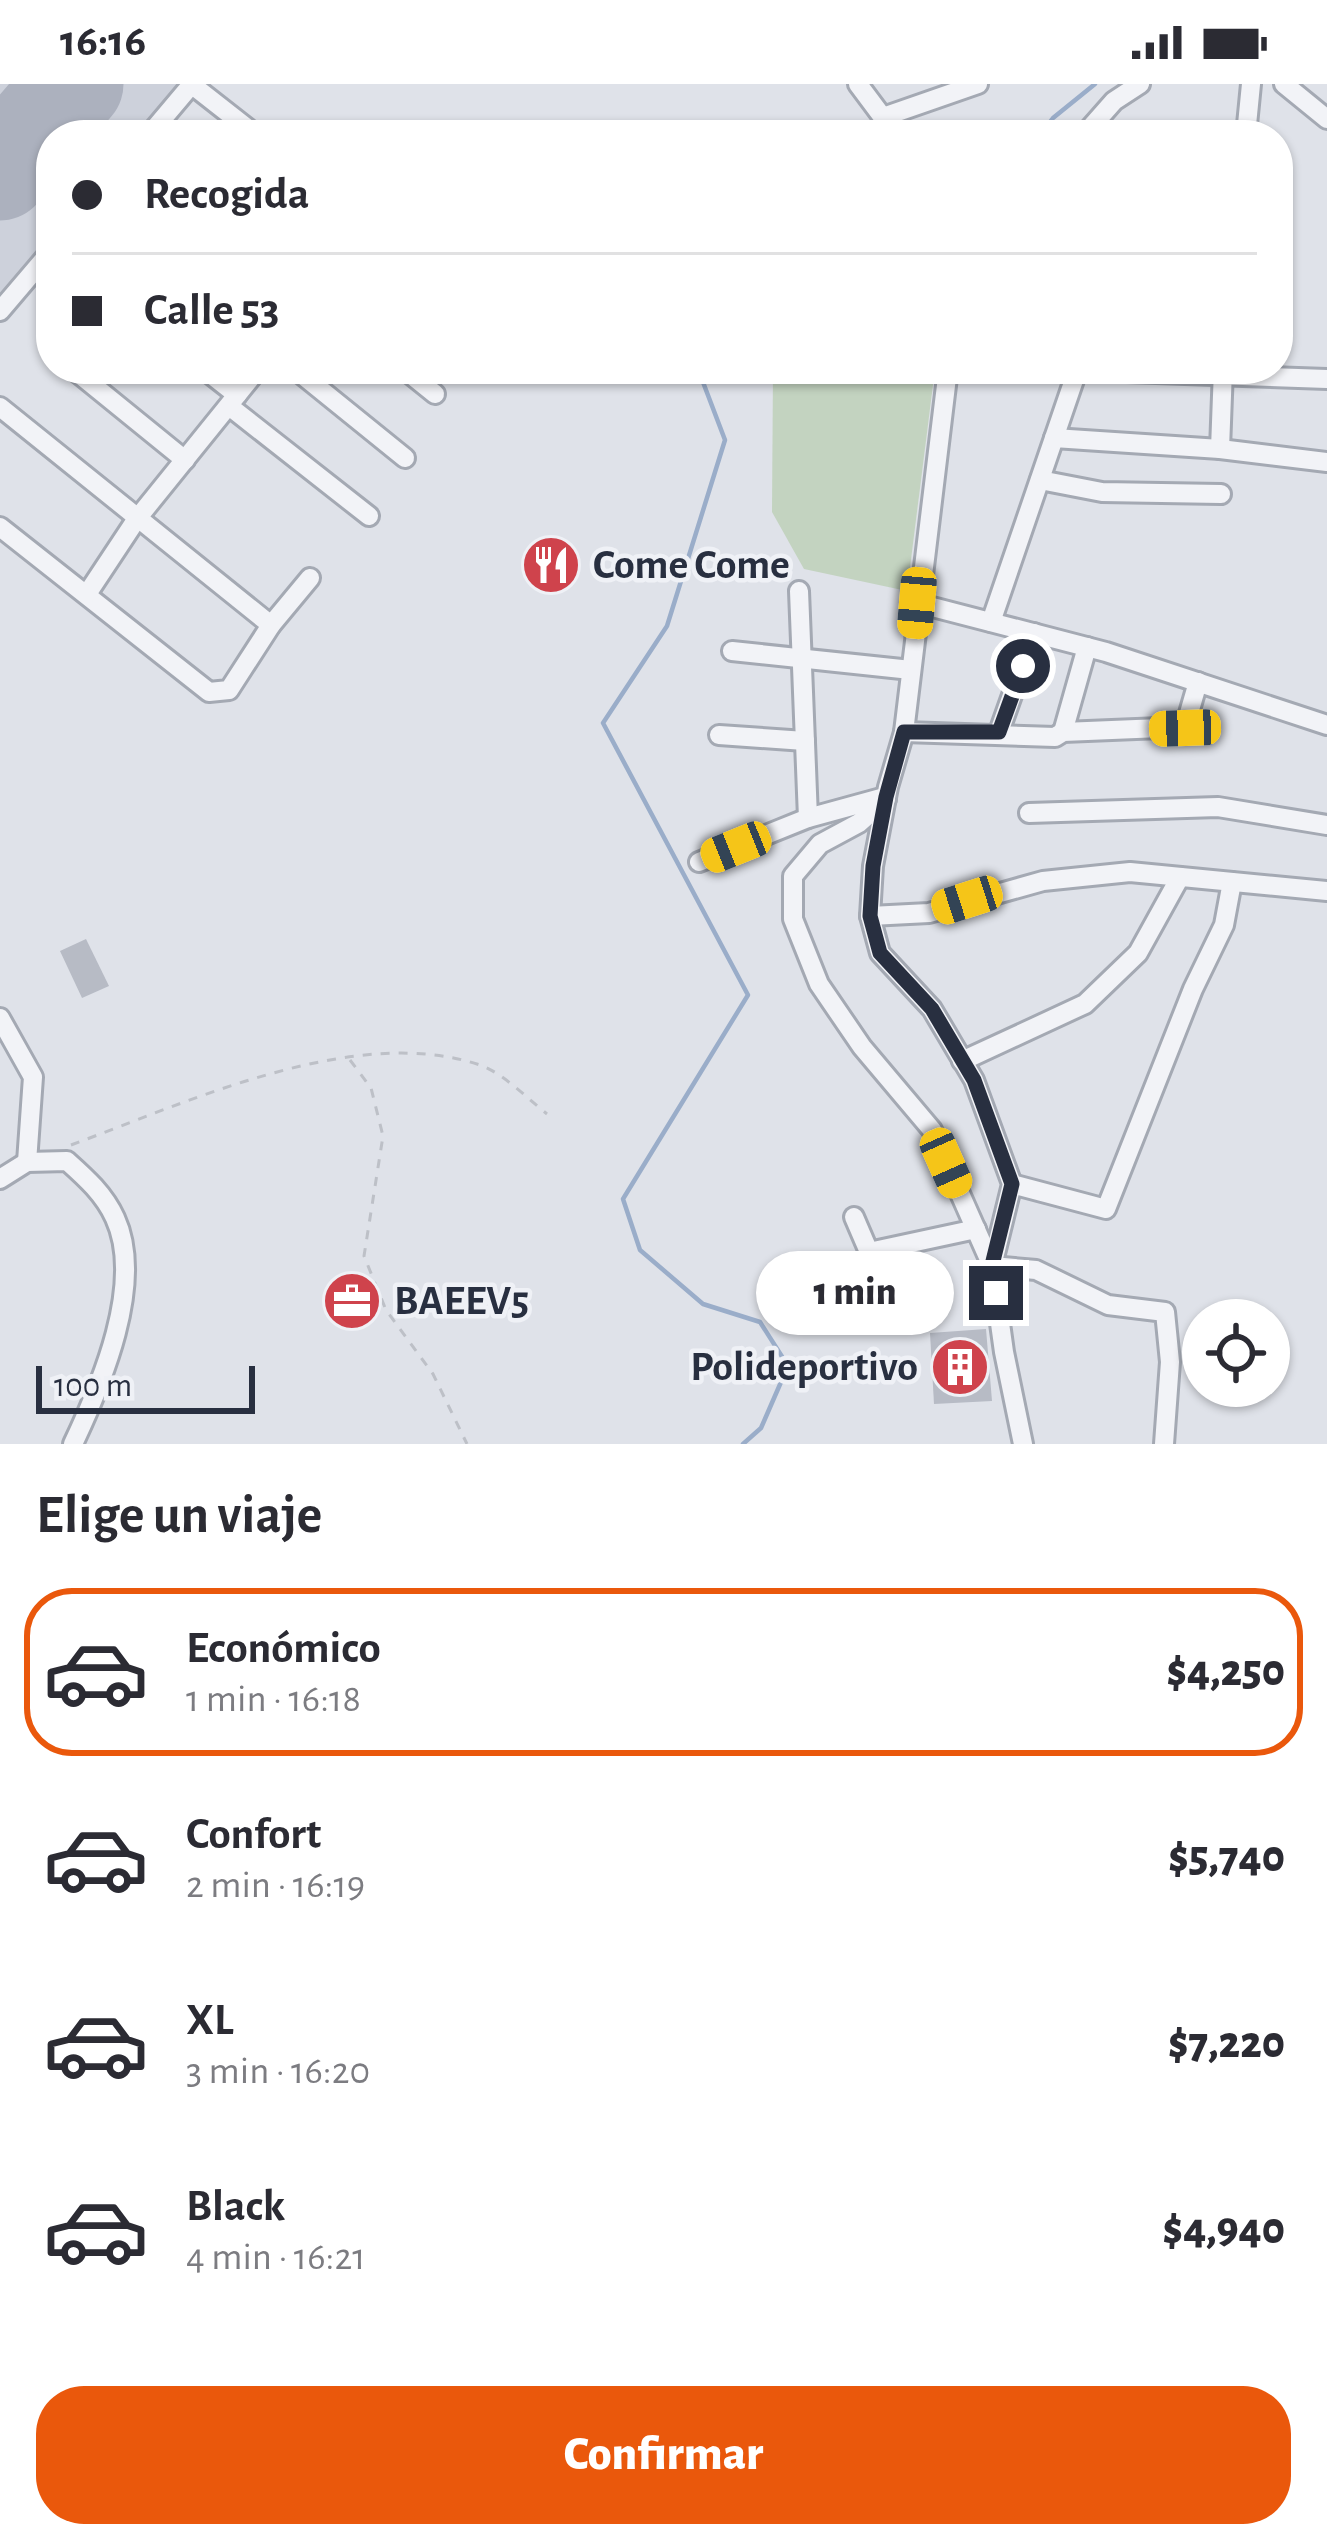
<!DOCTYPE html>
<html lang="es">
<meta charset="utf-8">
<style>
:root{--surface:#fff;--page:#f2f2f3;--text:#2b2b33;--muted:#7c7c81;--line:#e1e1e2;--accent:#ea580c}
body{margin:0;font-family:"Alegreya Sans",sans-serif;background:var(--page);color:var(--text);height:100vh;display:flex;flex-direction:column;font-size:45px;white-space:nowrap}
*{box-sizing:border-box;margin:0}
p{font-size:39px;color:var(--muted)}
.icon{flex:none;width:66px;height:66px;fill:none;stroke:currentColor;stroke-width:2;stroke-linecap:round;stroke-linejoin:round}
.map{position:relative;height:1360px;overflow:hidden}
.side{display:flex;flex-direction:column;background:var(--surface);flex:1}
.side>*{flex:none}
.top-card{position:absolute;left:36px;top:36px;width:1257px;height:264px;border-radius:48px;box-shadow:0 3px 9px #0004;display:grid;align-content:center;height:264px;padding:0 36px;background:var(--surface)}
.controls{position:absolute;left:1182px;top:1215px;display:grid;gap:24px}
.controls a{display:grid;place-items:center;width:108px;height:108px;border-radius:50%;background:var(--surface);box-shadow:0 3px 9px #0004;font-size:60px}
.scale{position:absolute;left:36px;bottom:30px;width:219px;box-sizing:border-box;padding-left:12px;border:6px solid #282f40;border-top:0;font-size:33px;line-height:42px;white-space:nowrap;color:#282f40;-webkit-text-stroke:9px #eff1f6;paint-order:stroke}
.end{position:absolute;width:54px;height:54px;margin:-27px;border:15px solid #282f40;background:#fff;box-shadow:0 0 0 6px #fff}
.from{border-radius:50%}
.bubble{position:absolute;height:84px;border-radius:42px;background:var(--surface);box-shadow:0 3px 9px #0004;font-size:39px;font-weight:800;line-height:84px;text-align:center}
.car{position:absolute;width:36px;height:72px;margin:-36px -18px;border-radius:15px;box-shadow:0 0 9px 3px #0007;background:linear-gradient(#f5c518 24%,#345 0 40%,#f5c518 0 76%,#345 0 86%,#f5c518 0)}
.top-card b{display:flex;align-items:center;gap:42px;height:114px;font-size:45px}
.top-card b+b{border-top:3px solid var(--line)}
.top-card i{width:30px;height:30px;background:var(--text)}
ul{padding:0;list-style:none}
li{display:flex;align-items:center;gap:36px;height:168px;margin:0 24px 18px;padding:0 12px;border:6px solid transparent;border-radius:48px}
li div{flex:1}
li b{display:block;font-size:45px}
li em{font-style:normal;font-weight:800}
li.selected{border-color:var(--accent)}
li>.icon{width:108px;height:108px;stroke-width:1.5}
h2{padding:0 36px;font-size:54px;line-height:144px}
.action{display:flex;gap:24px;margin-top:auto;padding:24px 36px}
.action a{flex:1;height:138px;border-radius:48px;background:var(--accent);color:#fff;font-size:48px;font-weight:800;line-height:138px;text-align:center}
.status{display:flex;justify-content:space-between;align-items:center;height:84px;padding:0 60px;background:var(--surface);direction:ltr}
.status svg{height:33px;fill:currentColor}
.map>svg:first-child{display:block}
.built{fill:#cdd1db}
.green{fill:#c3d3c0}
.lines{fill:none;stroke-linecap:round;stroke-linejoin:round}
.stream{stroke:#9aadc9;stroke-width:4.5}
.runway{stroke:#acb1be;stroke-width:99}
.building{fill:#b7bbc5}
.minor-casing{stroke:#a4a9b3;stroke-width:24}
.path{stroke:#bdc0c7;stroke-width:3;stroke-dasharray:9 9;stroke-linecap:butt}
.minor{stroke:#f2f3f7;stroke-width:18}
.route{stroke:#282f40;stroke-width:15}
.labels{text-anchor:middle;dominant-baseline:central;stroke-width:9;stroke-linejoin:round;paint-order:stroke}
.poi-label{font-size:42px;font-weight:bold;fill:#282f40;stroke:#eff1f6;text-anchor:start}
</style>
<div class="status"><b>16:16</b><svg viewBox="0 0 49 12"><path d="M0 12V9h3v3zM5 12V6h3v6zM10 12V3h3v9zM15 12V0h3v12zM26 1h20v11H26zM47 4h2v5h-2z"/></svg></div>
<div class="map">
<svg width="1327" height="1360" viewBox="0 0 1327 1360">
<rect width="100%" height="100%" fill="#dfe2e9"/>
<path class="built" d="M0,0H183L139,51H51V156L0,216Z"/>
<path class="green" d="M773,285H935L907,507L804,485L772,428Z"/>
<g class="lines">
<g class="stream">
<path d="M1040,51L1053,34L1095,0"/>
<path d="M698,285L725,356L667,542L603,639L748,911L623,1115L640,1166L703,1220L760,1238L788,1282L761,1344L743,1360"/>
</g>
<path class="runway" d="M0,87L74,0"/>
</g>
<g class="building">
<path d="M86,855L109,902L82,914L60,867Z"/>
<path d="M986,1245L992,1317L934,1320L930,1249Z"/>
</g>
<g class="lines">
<defs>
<g id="minor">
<path d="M191,0L256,51"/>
<path d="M858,0L896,51"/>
<path d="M1284,0L1327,35"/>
<path d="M883,33L978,0"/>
<path d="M149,51L192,0"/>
<path d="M1084,51L1114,17L1140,0"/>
<path d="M1246,51L1251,0"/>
<path d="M0,227L51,167"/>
<path d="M73,285L185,376"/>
<path d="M204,285L237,311"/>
<path d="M295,285L405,374"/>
<path d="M404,285L435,310"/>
<path d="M948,285L904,648L888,703L873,782L870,832L880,869L932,925L974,996L1012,1100L992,1182L1004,1268L1023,1360"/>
<path d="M1039,285L1327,295"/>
<path d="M229,322L369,432"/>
<path d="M0,323L271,541"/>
<path d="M1054,354L1220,365L1327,378"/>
<path d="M1220,365L1223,285"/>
<path d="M1040,396L1102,408L1221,410"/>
<path d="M0,443L209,608L229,606L271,541L310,494"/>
<path d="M799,507L808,734"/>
<path d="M87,510L136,436L258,285"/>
<path d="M917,519L1106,568L1327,641"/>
<path d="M991,538L1077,287"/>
<path d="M732,567L911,586"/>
<path d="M904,648L1055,653L1063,648L1185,643L1198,598"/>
<path d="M999,648L1034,549"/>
<path d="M1063,648L1087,563"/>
<path d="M719,651L805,657"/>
<path d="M886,715L859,739L820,760L793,792V835L819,900L862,963L932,1046L992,1182L1036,1186L1108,1221L1165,1228L1170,1278L1164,1360"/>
<path d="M1029,729L1218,723L1327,741"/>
<path d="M699,778L808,734L881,714"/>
<path d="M870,832L929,829L1043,797L1130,788L1327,807"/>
<path d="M0,934L33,993L27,1078"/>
<path d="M962,977L1085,920L1138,869L1180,793"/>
<path d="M0,1095L27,1078L67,1077C86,1094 104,1110 115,1134C145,1199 101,1301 73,1360"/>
<path d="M1012,1100L1106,1125L1193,905L1224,841L1232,798"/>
<path d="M854,1133L869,1168L976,1145"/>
</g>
</defs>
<use href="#minor" class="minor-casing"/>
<g class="path">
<path d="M350,976L371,1004L383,1052L364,1172L386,1226L433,1290L467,1360"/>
<path d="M71,1061C188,1018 356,939 480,981C503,989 528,1015 547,1030"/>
</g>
<use href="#minor" class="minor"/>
</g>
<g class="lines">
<path class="route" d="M996,1209L992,1181L1012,1100L974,996L932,925L880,869L870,832L873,782L886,713L904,648H999L1023,582"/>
</g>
<defs>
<symbol id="restaurant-disc" viewBox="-11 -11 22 22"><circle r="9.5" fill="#cf434c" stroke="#eff1f6"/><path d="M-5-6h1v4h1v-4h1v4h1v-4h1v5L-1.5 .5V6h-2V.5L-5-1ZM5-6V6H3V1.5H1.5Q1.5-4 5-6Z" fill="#fff"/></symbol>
<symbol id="office-disc" viewBox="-11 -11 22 22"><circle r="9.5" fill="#cf434c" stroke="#eff1f6"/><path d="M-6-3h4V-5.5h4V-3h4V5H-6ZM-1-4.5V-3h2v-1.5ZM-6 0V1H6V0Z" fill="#fff"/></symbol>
<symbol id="building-disc" viewBox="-11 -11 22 22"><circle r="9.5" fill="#cf434c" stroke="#eff1f6"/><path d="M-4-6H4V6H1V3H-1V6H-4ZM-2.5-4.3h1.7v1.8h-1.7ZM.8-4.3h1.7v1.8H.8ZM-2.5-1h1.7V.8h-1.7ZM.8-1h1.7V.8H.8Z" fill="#fff"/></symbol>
</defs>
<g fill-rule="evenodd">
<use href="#restaurant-disc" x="518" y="448" width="66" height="66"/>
<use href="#office-disc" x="319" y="1184" width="66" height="66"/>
<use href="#building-disc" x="927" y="1250" width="66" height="66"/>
</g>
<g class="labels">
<g class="poi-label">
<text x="593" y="481">Come Come</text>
<text x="394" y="1217">BAEEV5</text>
<text x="918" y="1283" text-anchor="end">Polideportivo</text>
</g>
</g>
</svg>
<div class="controls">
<a><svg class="icon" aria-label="locate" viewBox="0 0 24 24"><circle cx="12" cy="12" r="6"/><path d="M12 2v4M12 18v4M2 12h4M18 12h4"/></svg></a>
</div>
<div class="scale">100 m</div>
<i class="end from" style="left:1023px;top:582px"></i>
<i class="end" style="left:996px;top:1209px"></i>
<div class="bubble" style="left:756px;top:1167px;width:198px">1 min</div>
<i class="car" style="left:917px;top:519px;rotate:185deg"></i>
<i class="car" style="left:1185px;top:644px;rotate:268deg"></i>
<i class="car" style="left:736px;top:763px;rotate:248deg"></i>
<i class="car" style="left:967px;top:816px;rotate:252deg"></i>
<i class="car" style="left:946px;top:1079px;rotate:156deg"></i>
<div class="top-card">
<b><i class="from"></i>Recogida</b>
<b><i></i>Calle 53</b>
</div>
</div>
<section class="side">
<h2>Elige un viaje</h2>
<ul>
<li class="selected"><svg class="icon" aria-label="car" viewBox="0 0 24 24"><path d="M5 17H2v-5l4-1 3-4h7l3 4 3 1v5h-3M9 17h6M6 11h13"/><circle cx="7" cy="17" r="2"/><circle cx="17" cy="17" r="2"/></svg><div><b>Económico</b><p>1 min · 16:18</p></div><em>$4,250</em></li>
<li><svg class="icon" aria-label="car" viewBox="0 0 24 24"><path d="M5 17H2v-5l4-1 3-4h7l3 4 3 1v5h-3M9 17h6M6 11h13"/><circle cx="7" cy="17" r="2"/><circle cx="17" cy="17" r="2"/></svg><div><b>Confort</b><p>2 min · 16:19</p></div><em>$5,740</em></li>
<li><svg class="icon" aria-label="car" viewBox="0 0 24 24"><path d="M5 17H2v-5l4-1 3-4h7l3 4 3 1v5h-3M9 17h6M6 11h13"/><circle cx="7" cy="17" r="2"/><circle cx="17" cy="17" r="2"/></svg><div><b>XL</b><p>3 min · 16:20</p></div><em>$7,220</em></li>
<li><svg class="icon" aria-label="car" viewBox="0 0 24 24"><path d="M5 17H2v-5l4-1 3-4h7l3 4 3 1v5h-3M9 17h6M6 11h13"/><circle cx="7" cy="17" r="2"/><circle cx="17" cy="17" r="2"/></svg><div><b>Black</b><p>4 min · 16:21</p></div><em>$4,940</em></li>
</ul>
<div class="action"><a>Confirmar</a></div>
</section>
